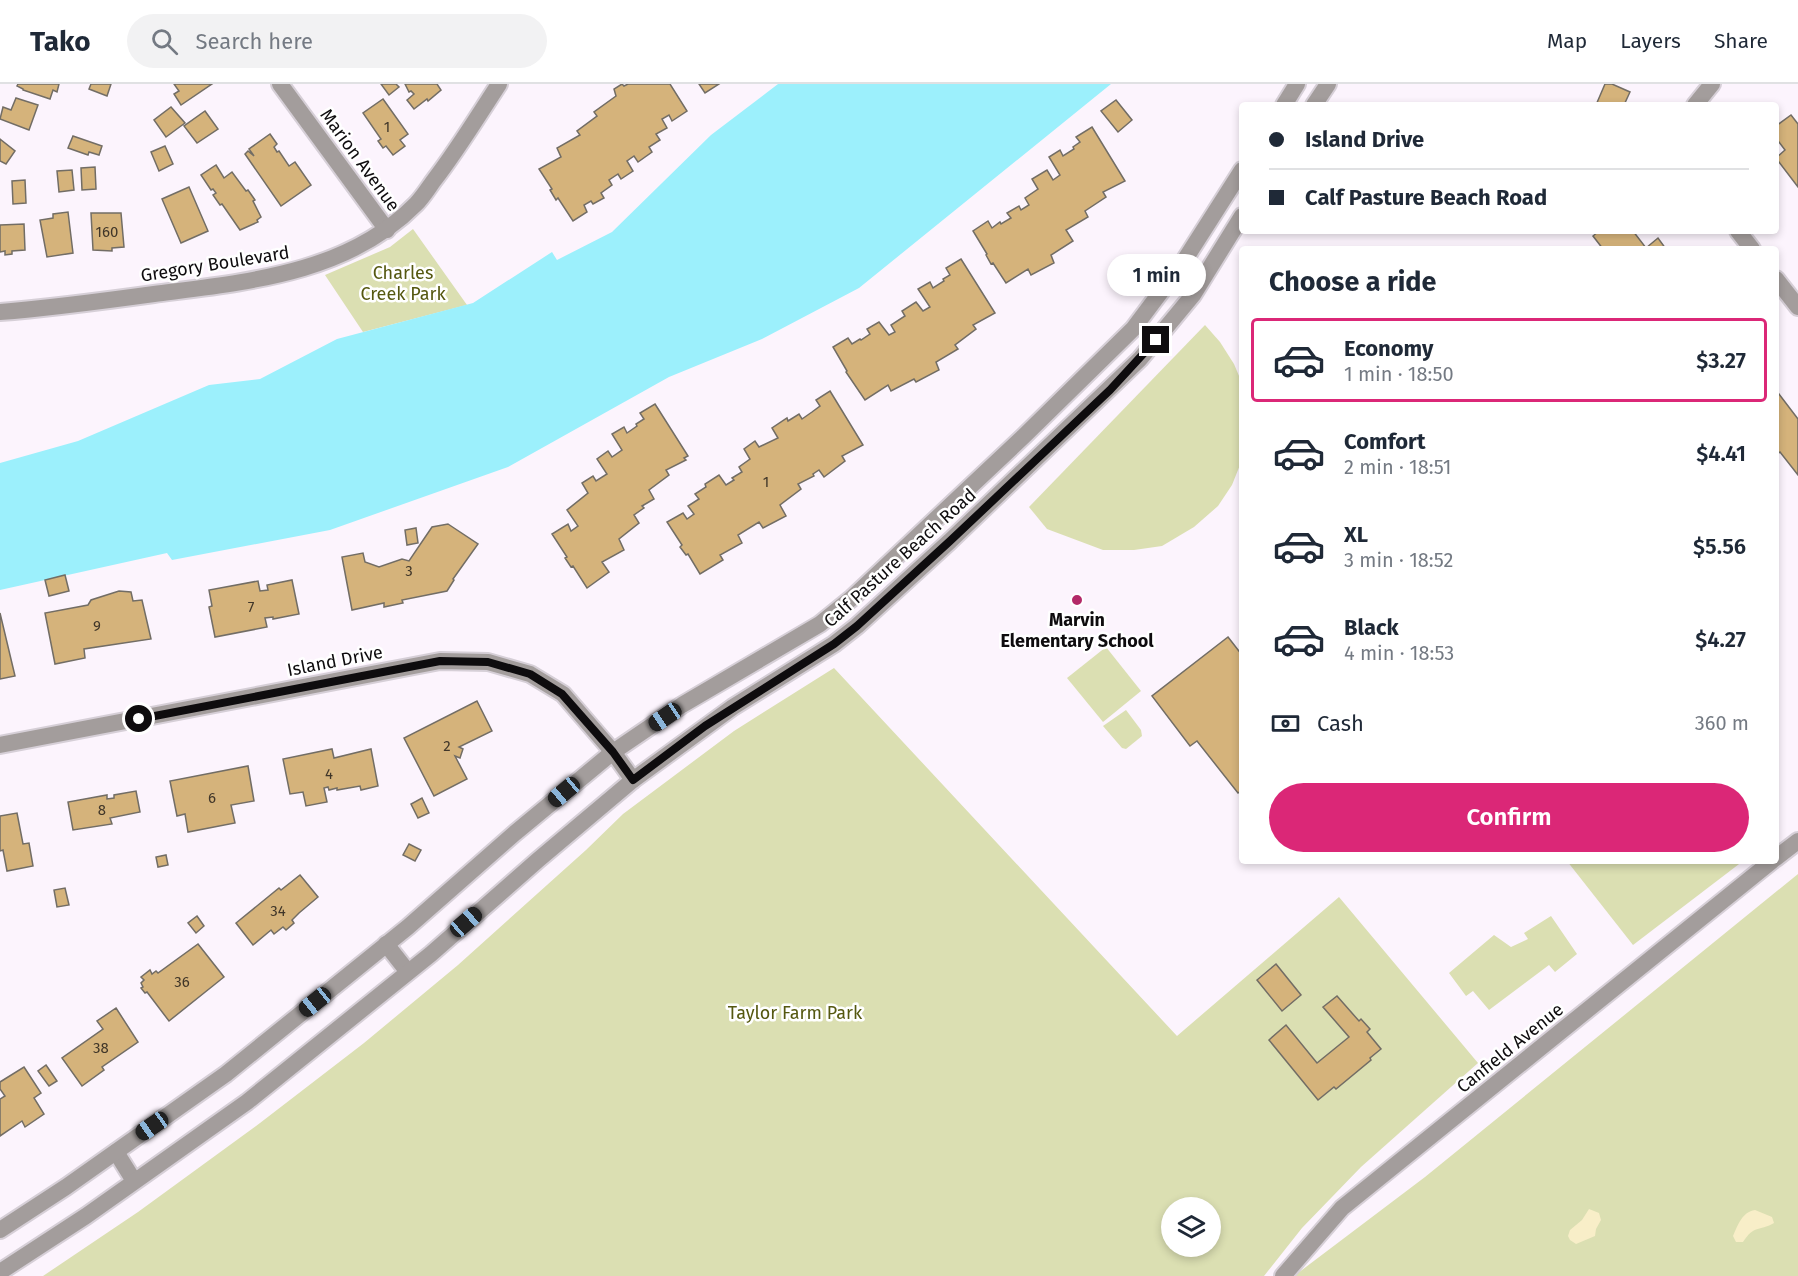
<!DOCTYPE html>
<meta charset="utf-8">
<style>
:root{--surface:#fff;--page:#f2f2f3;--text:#1f2937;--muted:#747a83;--line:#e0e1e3;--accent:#db2777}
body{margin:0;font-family:"Fira Sans",sans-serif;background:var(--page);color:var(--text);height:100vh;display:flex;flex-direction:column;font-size:22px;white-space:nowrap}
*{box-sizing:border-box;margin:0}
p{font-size:20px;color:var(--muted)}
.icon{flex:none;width:33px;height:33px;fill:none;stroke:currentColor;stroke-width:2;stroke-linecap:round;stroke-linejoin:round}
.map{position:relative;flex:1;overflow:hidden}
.side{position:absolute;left:1239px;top:162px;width:540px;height:618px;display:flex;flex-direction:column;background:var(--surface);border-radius:6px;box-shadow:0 3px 9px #0003}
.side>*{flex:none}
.guide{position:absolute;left:1239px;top:18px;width:540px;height:132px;border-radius:6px;box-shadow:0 3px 9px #0003;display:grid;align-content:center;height:132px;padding:0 30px;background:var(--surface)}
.fabs{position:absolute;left:1161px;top:1113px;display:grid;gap:12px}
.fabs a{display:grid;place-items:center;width:60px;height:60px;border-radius:50%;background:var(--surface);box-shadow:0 3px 9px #0003;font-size:30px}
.end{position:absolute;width:27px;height:27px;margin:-14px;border:8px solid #0e0c0e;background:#fff;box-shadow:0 0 0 3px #fff}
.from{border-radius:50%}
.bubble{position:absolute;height:42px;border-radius:21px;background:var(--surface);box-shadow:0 3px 9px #0003;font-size:20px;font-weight:600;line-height:42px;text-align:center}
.car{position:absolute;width:18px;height:36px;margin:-18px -9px;border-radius:8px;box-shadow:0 0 4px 2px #0007;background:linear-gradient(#222 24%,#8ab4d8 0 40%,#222 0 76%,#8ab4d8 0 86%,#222 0)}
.guide b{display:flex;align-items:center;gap:21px;height:57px;font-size:22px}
.guide b+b{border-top:2px solid var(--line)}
.guide i{width:15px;height:15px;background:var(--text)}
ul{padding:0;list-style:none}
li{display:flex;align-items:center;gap:18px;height:84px;margin:0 12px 9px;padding:0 18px;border:3px solid transparent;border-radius:6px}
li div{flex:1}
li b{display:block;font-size:22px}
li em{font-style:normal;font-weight:600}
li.on{border-color:var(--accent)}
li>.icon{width:54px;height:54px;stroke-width:1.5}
h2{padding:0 30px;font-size:27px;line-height:72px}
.pay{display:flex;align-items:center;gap:15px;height:66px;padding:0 30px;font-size:22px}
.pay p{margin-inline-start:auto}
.cta{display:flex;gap:12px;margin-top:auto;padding:12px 30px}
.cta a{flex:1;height:69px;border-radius:36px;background:var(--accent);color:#fff;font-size:24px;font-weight:600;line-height:69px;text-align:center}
header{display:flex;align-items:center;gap:36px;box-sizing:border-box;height:84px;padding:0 30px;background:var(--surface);border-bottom:2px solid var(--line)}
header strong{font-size:28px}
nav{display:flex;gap:33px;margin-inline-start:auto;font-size:21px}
.search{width:420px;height:54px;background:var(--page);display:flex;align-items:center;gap:15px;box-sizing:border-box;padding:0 21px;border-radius:33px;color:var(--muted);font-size:22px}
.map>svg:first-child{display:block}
.green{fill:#dbdfb2;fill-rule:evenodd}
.sand{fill:#f8eec8}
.water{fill:#9cf0fc}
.building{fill:#d5b37b;stroke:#726d65;stroke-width:1.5}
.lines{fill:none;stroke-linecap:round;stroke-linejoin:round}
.minor-casing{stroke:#d6cfd7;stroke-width:20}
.minor{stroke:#a39d9c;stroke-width:16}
.route{stroke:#0e0c0e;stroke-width:8}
.poi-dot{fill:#b32968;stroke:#fff;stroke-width:2}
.labels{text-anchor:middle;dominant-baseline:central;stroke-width:5;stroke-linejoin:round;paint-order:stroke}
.number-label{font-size:15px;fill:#403629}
.street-label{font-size:18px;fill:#0e0c0e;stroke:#fff}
.park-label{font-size:18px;fill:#555810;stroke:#fff}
.poi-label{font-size:18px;font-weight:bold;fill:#0e0c0e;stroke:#fff}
</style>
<header>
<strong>Tako</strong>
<div class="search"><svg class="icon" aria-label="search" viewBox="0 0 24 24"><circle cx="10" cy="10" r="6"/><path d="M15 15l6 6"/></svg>Search here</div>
<nav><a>Map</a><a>Layers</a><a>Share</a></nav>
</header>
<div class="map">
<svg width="1798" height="1192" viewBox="0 0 1798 1192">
<rect width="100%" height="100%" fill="#fcf4fd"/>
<g class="green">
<path d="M413,145L467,221L363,248L325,191L390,163Z"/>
<path d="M1205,241L1220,258L1234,280L1242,299V376L1232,401L1218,422L1194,443L1162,462L1134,466H1103L1047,445L1029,423Z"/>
<path d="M1106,563L1141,607L1103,638L1067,594Z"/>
<path d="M834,584L1177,952L1339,813L1478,979L1361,1083L1302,1144L1264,1192H43L138,1128L260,1039L364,959L458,881L586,766L623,730L734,647ZM1172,1124H1210V1162H1172Z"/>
<path d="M1126,626L1141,646L1142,652L1126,665L1122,664L1103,642Z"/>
<path d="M1567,777H1743L1633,861Z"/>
<path d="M1798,790V1192H1294L1425,1093Z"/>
<path d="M1551,832L1577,870L1555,888L1549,881L1489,926L1473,907L1466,912L1449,889L1494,851L1511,863L1528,855L1524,849Z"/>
</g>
<g class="sand">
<path d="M1589,1125L1599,1129L1601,1136L1596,1145L1595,1152L1576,1160L1570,1156L1568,1152L1570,1146L1582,1136Z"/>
<path d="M1755,1126L1772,1133L1774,1139C1758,1148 1755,1140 1743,1158H1736L1733,1152C1738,1141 1742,1128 1755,1126Z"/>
</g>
<path class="water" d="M778,0H1111L859,204L762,255L669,293L508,383L330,446L172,476L167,469L0,506V379L78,357L209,301L260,295L337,255L473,219L552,168L557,176L612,148L711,51Z"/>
<g class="building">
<path d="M18,0H59L57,8L53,6L50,15L23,6V5L17,2Z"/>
<path d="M91,0H111L107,12L89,5Z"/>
<path d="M174,0H212L181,21L174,10L179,7Z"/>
<path d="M381,0H396L399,3L389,11Z"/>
<path d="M405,0H437L441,6L428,17L427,15L414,25L407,16L414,10L411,7L409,8Z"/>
<path d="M622,0L624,2L628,0H670L687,27L672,37L669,31L662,35L667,44L656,50L660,56L649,63L652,68L638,78L634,72L627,77L633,87L621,95L618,90L609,96L612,101L601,109L604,114L593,120L591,117L584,121L587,128L573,137L558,114L556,116L550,106L552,105L539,85L561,73L557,64L580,51L577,47L597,32L594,28L616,12L614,5Z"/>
<path d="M699,0H719L705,9Z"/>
<path d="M1605,0H1612L1630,8L1624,21H1596Z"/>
<path d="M16,14L38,21L29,46L0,35L3,23L11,26Z"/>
<path d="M383,15L408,50L400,56L405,62L393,71L386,62L383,64L378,57L381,55L363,29Z"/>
<path d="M1116,16L1132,36L1118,48L1101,27Z"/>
<path d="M171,23L185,39L166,53L154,36Z"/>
<path d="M205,27L218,45L197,59L184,42Z"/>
<path d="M1791,31L1798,40V103L1776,74L1785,66L1776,54V42Z"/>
<path d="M1092,43L1125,97L1103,108L1106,113L1085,127L1088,133L1066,146L1073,157L1051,171L1054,179L1031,191L1028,185L1006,199L993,179L991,180L986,171L987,170L973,147L988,137L992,144L1000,138L1001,140L1011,134L1007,129L1019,122L1021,126L1029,121L1025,114L1038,105L1032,95L1047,86L1053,96L1060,91L1049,73L1060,66L1063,72L1074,65L1073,63L1080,58L1076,53Z"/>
<path d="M270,50L277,60L274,63L277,68L279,67L289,82L295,78L311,101L281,122L245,70L248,67L254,72L249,65Z"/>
<path d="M73,52L102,62L99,71L89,68L88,71L68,64Z"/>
<path d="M0,55L15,67L6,80L0,77Z"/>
<path d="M165,62L173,80L159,87L151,68Z"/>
<path d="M216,81L224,94L232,88L246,107L248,106L255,116L253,117L261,133L257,136L258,138L240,146L222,120L220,121L213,111L216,109L213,105L211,106L201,91Z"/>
<path d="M95,83L96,105L82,106L81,84Z"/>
<path d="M72,86L74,106L59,108L57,87Z"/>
<path d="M25,96L26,119L13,120L12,97Z"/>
<path d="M189,103L208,147L181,159L162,115Z"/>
<path d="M68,128L73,169L47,173L40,136L53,134V130Z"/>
<path d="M91,129H121L124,163L112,164V167L93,166Z"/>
<path d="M24,140L25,166L12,167V170L5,171V167L0,168V141Z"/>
<path d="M1599,147H1633L1646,164L1658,154L1666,165H1603L1593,152Z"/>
<path d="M961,175L995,229L973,241L976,245L955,261L958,265L936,278L939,286L916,298L914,295L891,307L888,301L865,316L846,288L847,287L833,263L848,254L852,260L860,255L861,256L870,250L867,245L879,238L889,251L895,248L891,241L905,232L902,227L916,218L923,227L930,223L918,205L930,198L933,204L944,197L943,195L950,191L946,184Z"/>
<path d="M1776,306L1798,335V391L1780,368L1776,371Z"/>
<path d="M830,307L863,361L842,372L845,377L824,393L819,386L813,390L814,392L798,400L801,405L780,421L786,432L763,444L759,438L738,451L742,459L720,471L723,476L700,490L688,470L686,471L680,463L682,461L667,438L683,429L687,435L694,430L688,422L699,415L695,410L706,403L705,400L719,391L726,401L734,396L732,394L742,388L739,383L750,375L744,365L755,357L759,363L778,354L772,344L787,334L788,337L799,330L802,335L812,328L820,322L816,316Z"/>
<path d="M655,320L688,372L684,374L686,376L666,386L669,391L649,406L654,415L642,422L644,424L634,431L639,439L619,455L624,466L602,478L609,488L587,504L573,482L571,483L565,474L567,473L552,450L568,440L571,447L578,442L567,426L588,409L582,399L593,392L596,397L607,390L597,375L608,367L612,373L622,366L612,350L624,343L627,349L637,342L636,340L644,335L640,329Z"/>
<path d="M448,440L478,460L453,495L454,496L447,507L402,516L403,519L384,523V519L352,526L342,473L363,469L365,478L379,483L402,475L409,477L432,443Z"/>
<path d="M416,444L418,459L407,461L405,446Z"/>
<path d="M65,491L69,507L49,512L45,496Z"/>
<path d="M292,496L299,530L273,535V533L265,534L267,543L215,553L209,523L212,522L209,506L258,497L260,507L268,506L267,501Z"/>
<path d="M119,507L131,508L133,517L142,516L151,555L84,565L85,574L55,580L45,529L88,521L91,516Z"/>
<path d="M0,529L15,592L0,595Z"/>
<path d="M1228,553L1242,571V706L1238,709L1197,657L1190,662L1152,612Z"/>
<path d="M477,617L492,647L459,663L463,665L460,674L455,672L467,695L434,712L404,654Z"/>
<path d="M332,665L334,674L371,665L378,702L361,706L360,702L337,706V704L329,706L328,703L324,704L327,718L306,722L303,708L290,710L283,675Z"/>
<path d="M248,682L254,717L231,721L235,739L188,748L185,730L177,732L170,697Z"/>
<path d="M136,707L140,728L110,734L112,740L73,746L68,718L107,711V715L114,714V711Z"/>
<path d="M422,714L429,729L418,734L411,720Z"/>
<path d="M17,729L23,760L29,759L33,782L7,787L3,766L0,767V732Z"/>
<path d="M409,760L421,766L415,777L403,771Z"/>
<path d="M166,771L168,781L158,783L156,773Z"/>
<path d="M300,791L318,813L299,829L292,836L294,839L286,846L283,843L274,850L271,846L253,861L236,839L279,804L281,806Z"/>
<path d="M65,804L69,821L57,823L54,806Z"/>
<path d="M197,832L204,842L196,849L188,839Z"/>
<path d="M198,860L224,893L169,937L147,908L145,909L141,904L143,903L141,899L144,896L141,893L150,886L152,890L156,887L158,889Z"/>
<path d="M1276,880L1301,911L1282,927L1257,896Z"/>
<path d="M1337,912L1359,937L1361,935L1370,945L1367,948L1381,965L1370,974L1371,976L1336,1005L1334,1003L1318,1016L1269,956L1286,941L1317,979L1349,953L1323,923Z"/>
<path d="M116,924L138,958L102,983L104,986L82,1002L62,974L103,945L97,937Z"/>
<path d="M46,981L57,997L49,1002L38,987Z"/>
<path d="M24,983L41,1009L34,1014L44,1030L25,1043L22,1037L0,1052V1015L5,1012L0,1005V998Z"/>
</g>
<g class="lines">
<defs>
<g id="minor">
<path d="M280,0L387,146"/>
<path d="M1284,21L1297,0"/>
<path d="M1314,21L1328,0"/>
<path d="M1695,21L1712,0"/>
<path d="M1738,147L1752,165"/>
<path d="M1776,195L1798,223"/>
<path d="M0,228C52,224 103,217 154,210C246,198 347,190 416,120C423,113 429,103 435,95C458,65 478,32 499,0"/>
<path d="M0,661L440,577L488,578L530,590L563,610L613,668L633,696"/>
<path d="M1776,774L1798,757"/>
<path d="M386,860L408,888"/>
<path d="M116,1068L134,1097"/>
<path d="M0,1146L66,1103L226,990L408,843L515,749L613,668L682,621L820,540L852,514L1024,352L1133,245L1184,177L1242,86"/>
<path d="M0,1188L86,1132L247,1018L431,870L538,776L633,696L733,623L834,560L857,542L950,457L1140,275L1193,211L1242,132"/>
<path d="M1283,1192L1342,1124L1772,777"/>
</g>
</defs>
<use href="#minor" class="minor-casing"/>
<use href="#minor" class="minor"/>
</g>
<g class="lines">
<path class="route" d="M139,635L440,577L488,578L530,590L562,610L613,668L633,696L705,642L834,560L857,542L950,457L1110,306L1156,256"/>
</g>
<circle class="poi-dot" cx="1077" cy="516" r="6"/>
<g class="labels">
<g class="number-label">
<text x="387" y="43">1</text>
<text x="107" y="148">160</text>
<text x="766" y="398">1</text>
<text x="409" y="487">3</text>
<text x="251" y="523">7</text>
<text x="97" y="542">9</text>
<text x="447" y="662">2</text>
<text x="329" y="690">4</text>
<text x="212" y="714">6</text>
<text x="102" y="726">8</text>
<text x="278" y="827">34</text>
<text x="182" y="898">36</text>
<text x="101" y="964">38</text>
</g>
<g class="street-label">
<text transform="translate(360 76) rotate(54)">Marion Avenue</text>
<text transform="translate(215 180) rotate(-9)">Gregory Boulevard</text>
<text transform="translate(900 474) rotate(-42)">Calf Pasture Beach Road</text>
<text transform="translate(335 577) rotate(-11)">Island Drive</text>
<text transform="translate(1510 964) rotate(-39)">Canfield Avenue</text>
</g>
<g class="park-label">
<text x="403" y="189">Charles<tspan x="403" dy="21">Creek Park</tspan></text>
<text x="795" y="929">Taylor Farm Park</text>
</g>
<g class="poi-label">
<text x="1077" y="536">Marvin<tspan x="1077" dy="21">Elementary School</tspan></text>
</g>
</g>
</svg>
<div class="fabs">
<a><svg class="icon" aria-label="layers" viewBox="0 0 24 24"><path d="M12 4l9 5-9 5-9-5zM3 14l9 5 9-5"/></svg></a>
</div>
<i class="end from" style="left:139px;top:635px"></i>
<i class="end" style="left:1156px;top:256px"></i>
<div class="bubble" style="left:1107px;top:170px;width:99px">1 min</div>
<i class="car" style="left:665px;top:633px;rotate:236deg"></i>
<i class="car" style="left:564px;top:708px;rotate:230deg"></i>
<i class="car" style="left:466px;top:838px;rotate:49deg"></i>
<i class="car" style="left:315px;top:918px;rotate:231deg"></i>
<i class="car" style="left:152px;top:1042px;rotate:235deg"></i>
<div class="guide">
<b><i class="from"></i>Island Drive</b>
<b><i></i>Calf Pasture Beach Road</b>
</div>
<section class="side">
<h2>Choose a ride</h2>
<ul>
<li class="on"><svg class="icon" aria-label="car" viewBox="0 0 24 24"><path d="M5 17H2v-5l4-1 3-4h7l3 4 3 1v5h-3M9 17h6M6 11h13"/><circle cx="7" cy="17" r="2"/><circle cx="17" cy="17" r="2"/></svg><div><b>Economy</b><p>1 min · 18:50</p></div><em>$3.27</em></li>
<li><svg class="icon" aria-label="car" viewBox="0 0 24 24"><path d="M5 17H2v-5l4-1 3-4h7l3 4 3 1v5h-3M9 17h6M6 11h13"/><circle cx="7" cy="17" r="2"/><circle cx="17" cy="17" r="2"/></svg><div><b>Comfort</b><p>2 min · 18:51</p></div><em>$4.41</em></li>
<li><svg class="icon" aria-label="car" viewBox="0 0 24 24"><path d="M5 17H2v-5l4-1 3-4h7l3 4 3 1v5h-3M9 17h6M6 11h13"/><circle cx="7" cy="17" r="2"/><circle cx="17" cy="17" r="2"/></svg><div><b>XL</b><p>3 min · 18:52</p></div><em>$5.56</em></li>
<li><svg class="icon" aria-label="car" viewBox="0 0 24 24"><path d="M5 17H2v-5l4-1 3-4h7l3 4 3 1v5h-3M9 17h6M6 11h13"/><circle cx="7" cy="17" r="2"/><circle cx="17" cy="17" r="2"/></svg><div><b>Black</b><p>4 min · 18:53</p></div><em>$4.27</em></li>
</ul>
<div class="pay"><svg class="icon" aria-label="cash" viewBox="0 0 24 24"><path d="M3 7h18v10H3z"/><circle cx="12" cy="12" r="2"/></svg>Cash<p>360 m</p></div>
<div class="cta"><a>Confirm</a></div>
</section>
</div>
